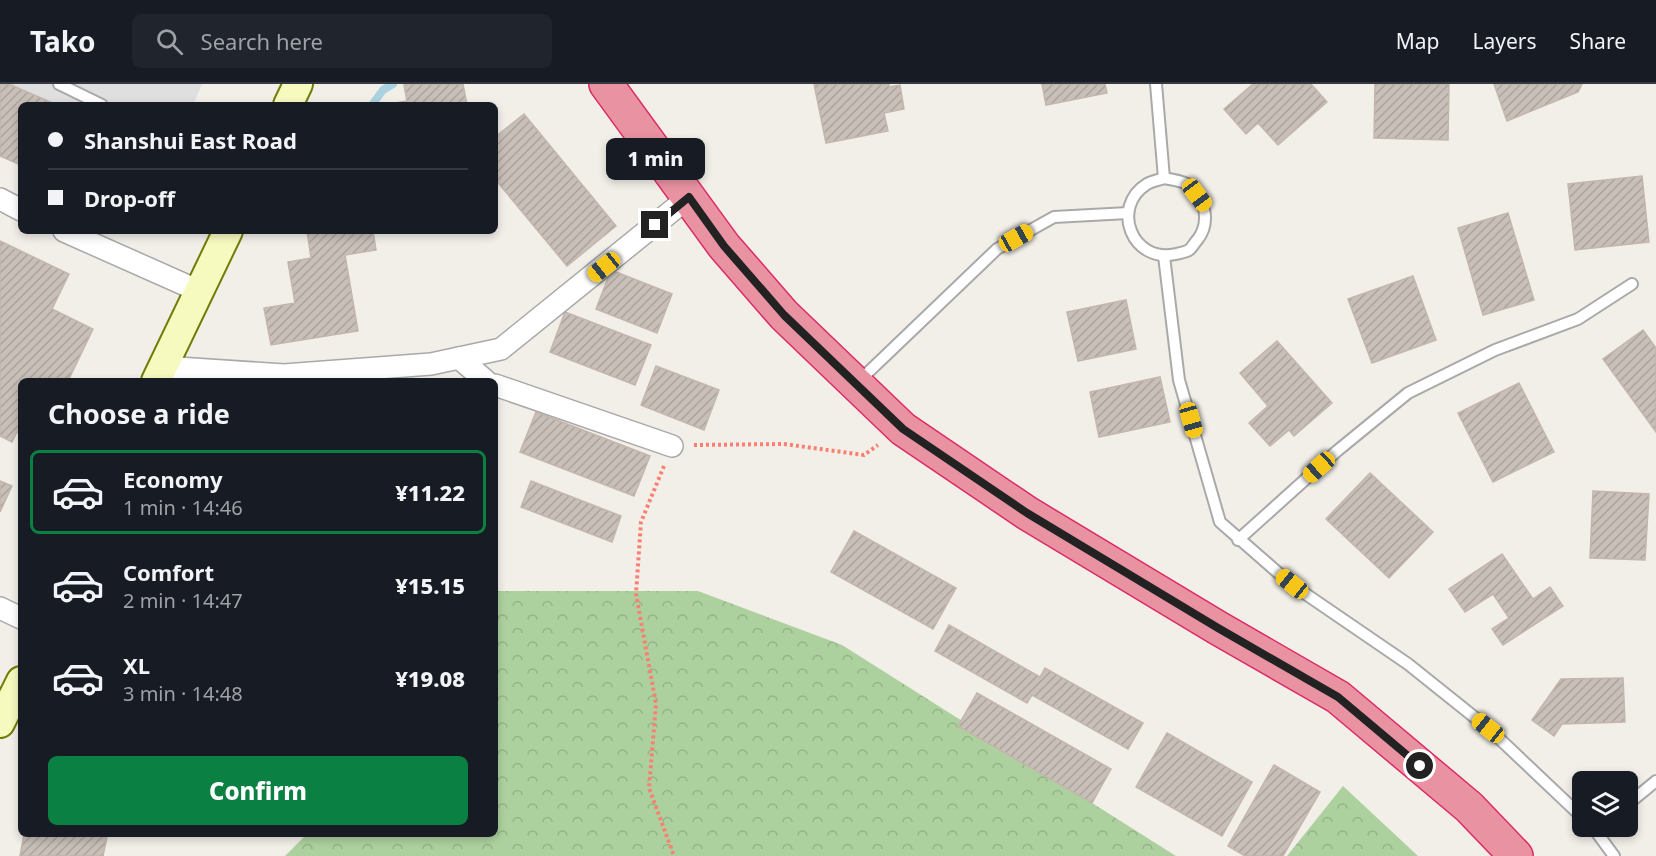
<!DOCTYPE html>
<meta charset="utf-8">
<style>
:root{--surface:#171b24;--page:#20242c;--text:#f1f3f6;--muted:#9ea1a6;--line:#363941;--accent:#0b8043}
body{margin:0;font-family:"Noto Sans",sans-serif;background:var(--page);color:var(--text);height:100vh;display:flex;flex-direction:column;font-size:22px;white-space:nowrap}
*{box-sizing:border-box;margin:0}
p{font-size:20px;color:var(--muted)}
.icon{flex:none;width:33px;height:33px;fill:none;stroke:currentColor;stroke-width:2;stroke-linecap:round;stroke-linejoin:round}
.map{position:relative;flex:1;overflow:hidden}
.details{position:absolute;left:18px;top:294px;width:480px;height:459px;display:flex;flex-direction:column;background:var(--surface);border-radius:9px;box-shadow:0 3px 9px #0003}
.details>*{flex:none}
.guide{position:absolute;left:18px;top:18px;width:480px;height:132px;border-radius:9px;box-shadow:0 3px 9px #0003;display:grid;align-content:center;height:132px;padding:0 30px;background:var(--surface)}
.controls{position:absolute;left:1572px;top:687px;display:grid;gap:12px}
.controls a{display:grid;place-items:center;width:66px;height:66px;border-radius:9px;background:var(--surface);box-shadow:0 3px 9px #0003;font-size:30px}
.end{position:absolute;width:27px;height:27px;margin:-14px;border:8px solid #222;background:#fff;box-shadow:0 0 0 3px #fff}
.from{border-radius:50%}
.bubble{position:absolute;height:42px;border-radius:9px;background:var(--surface);box-shadow:0 3px 9px #0003;font-size:20px;font-weight:800;line-height:42px;text-align:center}
.car{position:absolute;width:18px;height:36px;margin:-18px -9px;border-radius:8px;box-shadow:0 0 4px 2px #0007;background:linear-gradient(#f5c518 24%,#345 0 40%,#f5c518 0 76%,#345 0 86%,#f5c518 0)}
.guide b{display:flex;align-items:center;gap:21px;height:57px;font-size:22px}
.guide b+b{border-top:2px solid var(--line)}
.guide i{width:15px;height:15px;background:var(--text)}
ul{padding:0;list-style:none}
li{display:flex;align-items:center;gap:18px;height:84px;margin:0 12px 9px;padding:0 18px;border:3px solid transparent;border-radius:9px}
li div{flex:1}
li b{display:block;font-size:22px}
li em{font-style:normal;font-weight:800}
li.current{border-color:var(--accent)}
li>.icon{width:54px;height:54px;stroke-width:1.5}
h2{padding:0 30px;font-size:27px;line-height:72px}
.primary-button{display:flex;gap:12px;margin-top:auto;padding:12px 30px}
.primary-button a{flex:1;height:69px;border-radius:9px;background:var(--accent);color:#fff;font-size:24px;font-weight:800;line-height:69px;text-align:center}
header{display:flex;align-items:center;gap:36px;box-sizing:border-box;height:84px;padding:0 30px;background:var(--surface);border-bottom:2px solid var(--line)}
header strong{font-size:28px}
nav{display:flex;gap:33px;margin-inline-start:auto;font-size:21px}
.search{width:420px;height:54px;background:var(--page);display:flex;align-items:center;gap:15px;box-sizing:border-box;padding:0 21px;border-radius:9px;color:var(--muted);font-size:22px}
.map>svg:first-child{display:block}
.residential{fill:#e0dfdf}
.forest{fill:url(#forest-crowns)}
.lines{fill:none;stroke-linecap:round;stroke-linejoin:round}
.stream{stroke:#aad3df;stroke-width:8}
.building{fill:url(#building-hatch);stroke:#c4b6ab;stroke-width:1.5}
.lane-casing{stroke:#a9a9a9;stroke-width:14}
.street-casing{stroke:#a9a9a9;stroke-width:24}
.secondary-casing{stroke:#707d05;stroke-width:32}
.highway-casing{stroke:#dc2a67;stroke-width:36}
.path{stroke:#fa8072;stroke-width:4;stroke-dasharray:3 3;stroke-linecap:butt}
.lane{stroke:#fff;stroke-width:10}
.street{stroke:#fff;stroke-width:21}
.secondary{stroke:#f7fabf;stroke-width:28}
.highway{stroke:#e892a2;stroke-width:33}
.route{stroke:#222;stroke-width:8}
</style>
<header>
<strong>Tako</strong>
<div class="search"><svg class="icon" aria-label="search" viewBox="0 0 24 24"><circle cx="10" cy="10" r="6"/><path d="M15 15l6 6"/></svg>Search here</div>
<nav><a>Map</a><a>Layers</a><a>Share</a></nav>
</header>
<div class="map">
<svg width="1656" height="772" viewBox="0 0 1656 772">
<defs>
<pattern id="forest-crowns" width="20" height="18" patternUnits="userSpaceOnUse" patternTransform="scale(1.5)"><rect width="20" height="18" fill="#add19e"/><path d="M2 6a3 3 0 1 1 6 0M12 15a3 3 0 1 1 6 0" fill="none" stroke="#95b388"/></pattern>
<pattern id="building-hatch" width="6" height="6" patternUnits="userSpaceOnUse" patternTransform="scale(1.5)"><rect width="6" height="6" fill="#c7bfb8"/><path d="M-1 1l2-2M0 6l6-6M5 7l2-2" fill="none" stroke="#aba49e"/></pattern>
</defs>
<rect width="100%" height="100%" fill="#f2efe9"/>
<path class="residential" d="M0,0H202L193,21H21Z"/>
<g class="forest">
<path d="M495,507H698L842,561L1176,772H285L307,750H495Z"/>
<path d="M1343,702L1418,772H1287Z"/>
</g>
<g class="lines">
<path class="stream" d="M372,21L383,6L393,0"/>
</g>
<g class="building">
<path d="M0,0H9L57,21H21V81L0,72Z"/>
<path d="M409,0H463L467,21H383L407,17L404,1Z"/>
<path d="M814,0H889V3L900,1L904,25L884,29L888,47L826,59Z"/>
<path d="M1042,0H1105L1107,9L1046,21Z"/>
<path d="M1253,0H1311L1327,18L1278,61L1258,39L1246,50L1224,25Z"/>
<path d="M1375,0H1449L1448,56L1374,54Z"/>
<path d="M1494,0H1582L1578,8L1507,37Z"/>
<path d="M524,30L616,142L567,182L495,95V53Z"/>
<path d="M1642,92L1649,158L1575,166L1568,100Z"/>
<path d="M1508,129L1534,216L1483,231L1458,144Z"/>
<path d="M307,147H373L376,166L345,171L358,247L271,261L264,224L295,219L288,178L311,174Z"/>
<path d="M0,157L69,190L52,225L93,245L68,297H21V350L17,348L12,358L0,352Z"/>
<path d="M611,186L672,210L657,249L596,225Z"/>
<path d="M1413,192L1436,256L1372,279L1348,215Z"/>
<path d="M1126,216L1136,265L1078,277L1067,228Z"/>
<path d="M565,228L651,261L635,301L550,268Z"/>
<path d="M1643,246L1656,264V348L1603,275Z"/>
<path d="M1277,257L1332,319L1294,352L1289,346L1270,362L1249,339L1268,322L1240,289Z"/>
<path d="M656,282L719,306L704,346L641,321Z"/>
<path d="M1160,293L1170,338L1099,353L1090,308Z"/>
<path d="M1519,299L1554,368L1493,398L1458,329Z"/>
<path d="M536,328L650,372L634,412L520,368Z"/>
<path d="M1370,389L1433,448L1389,494L1326,435Z"/>
<path d="M0,397L12,402L0,428Z"/>
<path d="M531,397L621,432L612,458L521,423Z"/>
<path d="M1593,407L1649,410L1645,476L1590,474Z"/>
<path d="M854,447L956,504L933,545L831,488Z"/>
<path d="M1502,470L1533,515L1550,503L1563,522L1503,561L1492,545L1509,534L1493,510L1465,528L1449,505Z"/>
<path d="M949,541L1040,593L1045,584L1143,639L1128,665L1032,611L1027,619L935,567Z"/>
<path d="M1623,594L1625,638L1562,640L1554,652L1532,636L1561,595Z"/>
<path d="M977,609L1111,685L1092,719L958,642Z"/>
<path d="M1167,649L1252,698L1222,752L1136,703Z"/>
<path d="M1274,681L1320,708L1283,772H1245L1228,762Z"/>
<path d="M24,750H93L107,753L103,772H20Z"/>
</g>
<g class="lines">
<defs>
<g id="lane">
<path d="M59,0L102,21"/>
<path d="M1156,0L1164,94"/>
<path d="M1164,94C1172,96 1185,97 1190,102C1206,116 1210,139 1198,155C1195,158 1192,164 1189,166C1186,168 1180,169 1176,170C1132,180 1110,123 1147,100C1152,97 1159,96 1164,94Z"/>
<path d="M1164,172L1179,296L1220,438L1291,500L1408,580L1488,644L1582,733"/>
<path d="M858,298L997,165L1054,133L1128,129"/>
<path d="M1238,456L1337,367L1408,309L1495,266L1578,235L1632,200"/>
<path d="M1628,720L1656,697"/>
<path d="M1592,742L1614,772"/>
</g>
<g id="street">
<path d="M0,115L21,126"/>
<path d="M64,147L199,207"/>
<path d="M459,274L486,297"/>
<path d="M163,283L284,291L431,280L501,265L689,113"/>
<path d="M495,301L672,362"/>
<path d="M0,524L21,534"/>
</g>
<g id="secondary">
<path d="M288,21L298,0"/>
<path d="M156,297L228,147"/>
<path d="M0,639L21,597"/>
</g>
<path id="highway" d="M606,0L724,162L784,231L903,345L1027,429L1218,544L1338,613L1469,723L1516,772"/>
</defs>
<use href="#lane" class="lane-casing"/>
<use href="#street" class="street-casing"/>
<use href="#secondary" class="secondary-casing"/>
<use href="#highway" class="highway-casing"/>
<g class="path">
<path d="M694,361L784,360L864,371L878,361"/>
<path d="M664,382L641,438L636,510L656,620L649,704L674,772"/>
</g>
<use href="#lane" class="lane"/>
<use href="#street" class="street"/>
<use href="#secondary" class="secondary"/>
<use href="#highway" class="highway"/>
</g>
<g class="lines">
<path class="route" d="M655,141L689,113L724,162L784,231L903,345L1027,429L1218,544L1338,613L1420,682"/>
</g>
</svg>
<div class="controls">
<a><svg class="icon" aria-label="layers" viewBox="0 0 24 24"><path d="M12 4l9 5-9 5-9-5zM3 14l9 5 9-5"/></svg></a>
</div>
<i class="end from" style="left:1420px;top:682px"></i>
<i class="end" style="left:655px;top:141px"></i>
<div class="bubble" style="left:606px;top:54px;width:99px">1 min</div>
<i class="car" style="left:1197px;top:111px;rotate:143deg"></i>
<i class="car" style="left:1016px;top:154px;rotate:61deg"></i>
<i class="car" style="left:604px;top:183px;rotate:231deg"></i>
<i class="car" style="left:1191px;top:336px;rotate:164deg"></i>
<i class="car" style="left:1319px;top:383px;rotate:228deg"></i>
<i class="car" style="left:1292px;top:500px;rotate:309deg"></i>
<i class="car" style="left:1488px;top:644px;rotate:309deg"></i>
<div class="guide">
<b><i class="from"></i>Shanshui East Road</b>
<b><i></i>Drop-off</b>
</div>
<section class="details">
<h2>Choose a ride</h2>
<ul>
<li class="current"><svg class="icon" aria-label="car" viewBox="0 0 24 24"><path d="M5 17H2v-5l4-1 3-4h7l3 4 3 1v5h-3M9 17h6M6 11h13"/><circle cx="7" cy="17" r="2"/><circle cx="17" cy="17" r="2"/></svg><div><b>Economy</b><p>1 min · 14:46</p></div><em>¥11.22</em></li>
<li><svg class="icon" aria-label="car" viewBox="0 0 24 24"><path d="M5 17H2v-5l4-1 3-4h7l3 4 3 1v5h-3M9 17h6M6 11h13"/><circle cx="7" cy="17" r="2"/><circle cx="17" cy="17" r="2"/></svg><div><b>Comfort</b><p>2 min · 14:47</p></div><em>¥15.15</em></li>
<li><svg class="icon" aria-label="car" viewBox="0 0 24 24"><path d="M5 17H2v-5l4-1 3-4h7l3 4 3 1v5h-3M9 17h6M6 11h13"/><circle cx="7" cy="17" r="2"/><circle cx="17" cy="17" r="2"/></svg><div><b>XL</b><p>3 min · 14:48</p></div><em>¥19.08</em></li>
</ul>
<div class="primary-button"><a>Confirm</a></div>
</section>
</div>
